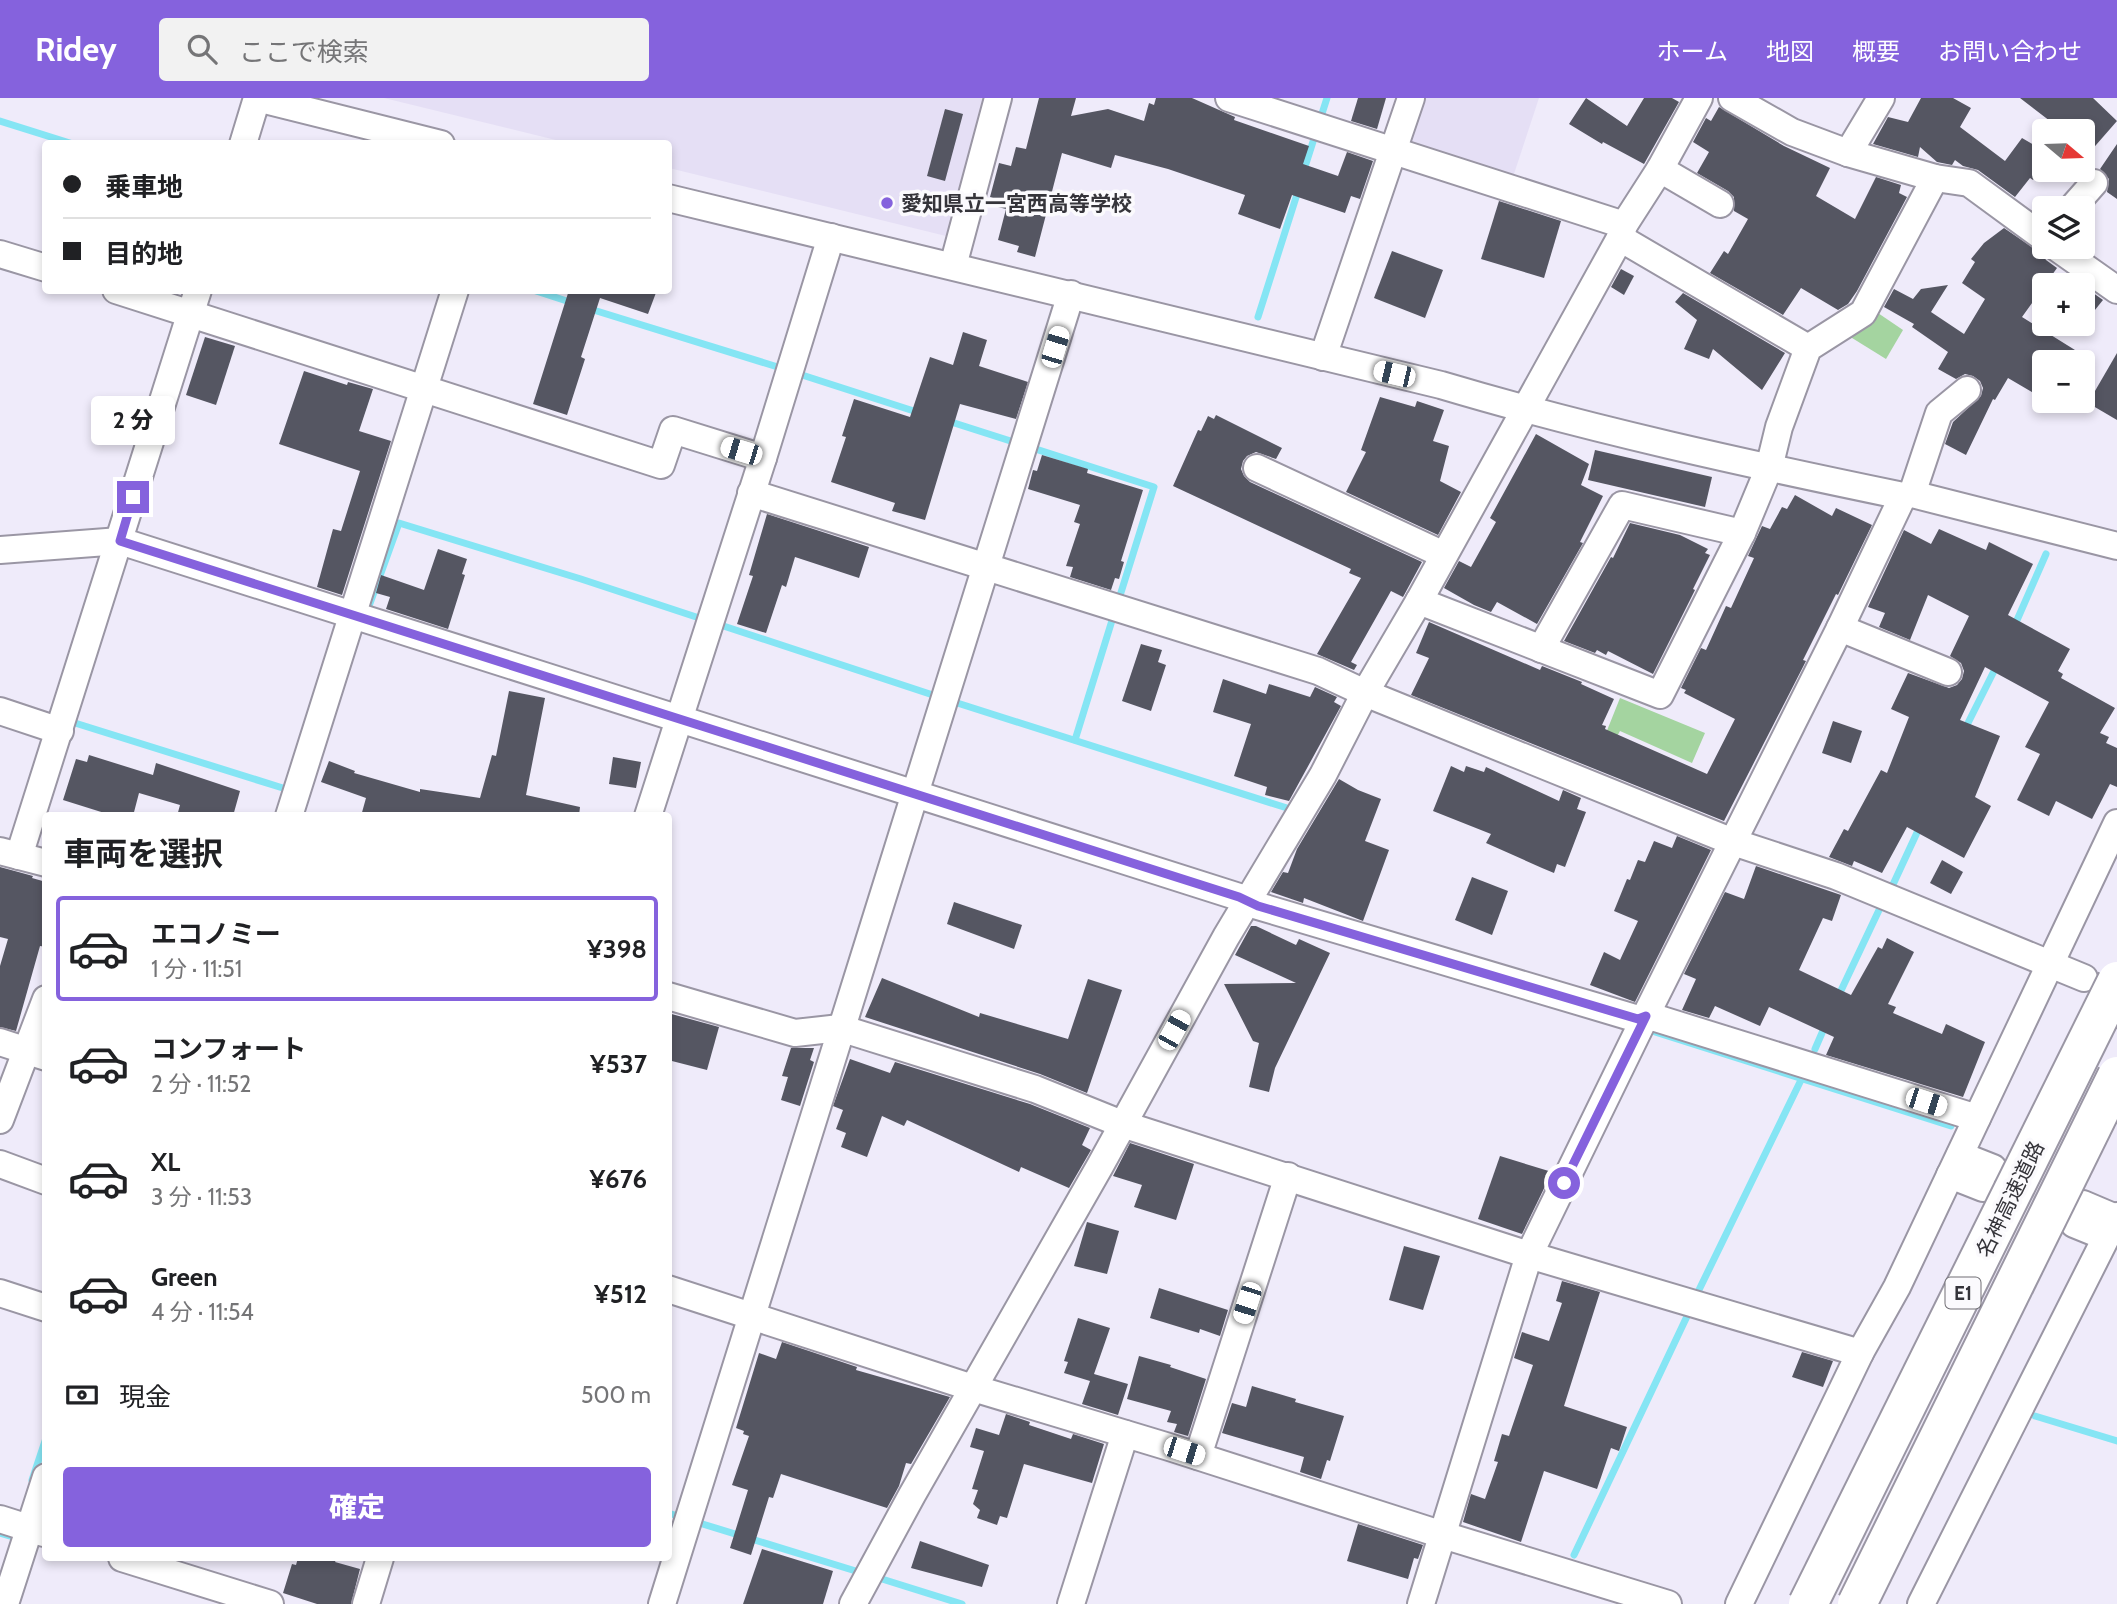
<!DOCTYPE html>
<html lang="ja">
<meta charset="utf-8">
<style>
:root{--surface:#fff;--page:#f2f2f2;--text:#202124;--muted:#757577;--line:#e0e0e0;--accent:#8562dd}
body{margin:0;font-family:Cabin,"Noto Sans JP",sans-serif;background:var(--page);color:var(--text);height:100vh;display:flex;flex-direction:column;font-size:26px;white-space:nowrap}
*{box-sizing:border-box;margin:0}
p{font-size:23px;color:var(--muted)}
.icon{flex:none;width:38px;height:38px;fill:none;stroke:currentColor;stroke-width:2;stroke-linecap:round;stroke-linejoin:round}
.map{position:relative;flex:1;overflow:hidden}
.side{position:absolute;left:42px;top:714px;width:630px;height:749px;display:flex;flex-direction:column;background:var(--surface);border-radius:7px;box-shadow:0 4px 10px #0003}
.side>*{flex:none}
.top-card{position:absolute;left:42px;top:42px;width:630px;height:154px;border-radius:7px;box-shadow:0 4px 10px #0003;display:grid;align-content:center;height:154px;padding:0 21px;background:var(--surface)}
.needle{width:46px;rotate:109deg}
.tools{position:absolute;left:2032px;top:21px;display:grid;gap:14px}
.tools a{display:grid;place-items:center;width:63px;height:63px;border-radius:7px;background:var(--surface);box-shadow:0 4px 10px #0003;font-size:35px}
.end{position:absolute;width:32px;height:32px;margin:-16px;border:9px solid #8562dd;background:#fff;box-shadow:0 0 0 4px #fff}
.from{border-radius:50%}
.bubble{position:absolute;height:49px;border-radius:7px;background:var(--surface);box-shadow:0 4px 10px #0003;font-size:23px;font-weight:800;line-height:49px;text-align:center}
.car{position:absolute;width:21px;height:42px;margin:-21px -10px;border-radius:9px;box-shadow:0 0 5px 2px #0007;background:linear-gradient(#fff 24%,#345 0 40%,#fff 0 76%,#345 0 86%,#fff 0)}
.top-card b{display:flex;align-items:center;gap:24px;height:66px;font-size:26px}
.top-card b+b{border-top:2px solid var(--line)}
.top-card i{width:18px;height:18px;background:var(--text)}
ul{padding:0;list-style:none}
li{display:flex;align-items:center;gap:21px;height:105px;margin:0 14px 10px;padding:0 7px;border:4px solid transparent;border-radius:7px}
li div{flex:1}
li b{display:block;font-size:26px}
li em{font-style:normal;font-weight:800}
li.active{border-color:var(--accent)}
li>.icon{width:63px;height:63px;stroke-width:1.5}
h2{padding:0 21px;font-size:32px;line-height:84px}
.pay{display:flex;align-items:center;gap:18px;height:77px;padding:0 21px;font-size:26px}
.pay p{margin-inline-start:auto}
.cta{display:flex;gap:14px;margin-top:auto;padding:14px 21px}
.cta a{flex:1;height:80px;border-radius:7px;background:var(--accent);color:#fff;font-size:28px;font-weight:800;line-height:80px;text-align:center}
header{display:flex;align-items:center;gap:42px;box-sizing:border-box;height:98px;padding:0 35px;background:var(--accent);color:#fff}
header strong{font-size:33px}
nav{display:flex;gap:38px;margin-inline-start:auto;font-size:24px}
.search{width:490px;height:63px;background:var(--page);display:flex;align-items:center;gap:18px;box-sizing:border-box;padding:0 24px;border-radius:7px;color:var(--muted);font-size:26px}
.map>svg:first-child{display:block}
.built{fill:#e5dff5}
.green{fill:#a4d4a0}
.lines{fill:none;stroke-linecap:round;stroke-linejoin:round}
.stream{stroke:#85e5f4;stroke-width:7}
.building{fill:#555662}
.minor-casing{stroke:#9a96a4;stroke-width:30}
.minor{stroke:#fff;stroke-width:26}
.highway-bridge-casing{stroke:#9a96a4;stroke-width:42;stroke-linecap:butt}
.highway-bridge{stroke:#fff;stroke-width:38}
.route{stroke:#8562dd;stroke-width:9}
.poi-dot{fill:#8562dd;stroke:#fbfafd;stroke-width:2.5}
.labels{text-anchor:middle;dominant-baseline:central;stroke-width:7;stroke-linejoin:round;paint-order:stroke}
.shield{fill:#fbfafd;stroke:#706f74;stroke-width:2}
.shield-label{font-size:19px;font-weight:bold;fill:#35343a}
.poi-label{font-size:21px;font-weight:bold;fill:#35343a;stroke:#fbfafd;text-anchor:start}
.street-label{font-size:21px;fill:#35343a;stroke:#fbfafd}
</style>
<header>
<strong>Ridey</strong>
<div class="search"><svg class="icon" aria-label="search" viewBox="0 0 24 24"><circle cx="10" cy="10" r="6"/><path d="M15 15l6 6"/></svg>ここで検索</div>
<nav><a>ホーム</a><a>地図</a><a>概要</a><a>お問い合わせ</a></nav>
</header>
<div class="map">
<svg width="2117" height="1506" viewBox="0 0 2117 1506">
<rect width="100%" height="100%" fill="#efebfa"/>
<g class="built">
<path d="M384,0H987L954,140L669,70L668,46L568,45Z"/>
<path d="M1418,0H1539L1511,85L1400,51Z"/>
</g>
<g class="green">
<path d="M1875,213L1903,232L1886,261L1844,235Z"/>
<path d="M1620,600L1705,635L1692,665L1620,633L1614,644L1604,640Z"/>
</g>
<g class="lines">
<g class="stream">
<path d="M0,23L73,46"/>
<path d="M1303,75L1327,0"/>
<path d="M533,192L573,205"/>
<path d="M587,210L781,270"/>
<path d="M1258,219L1299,90"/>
<path d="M799,276L920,315"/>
<path d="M948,323L1154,389L1118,504"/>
<path d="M369,508L399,425L581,481L939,599"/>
<path d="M2014,529L2046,456"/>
<path d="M951,603L1287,710"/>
<path d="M75,625L286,691L288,685"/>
<path d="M1964,633L1998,565"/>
<path d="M1075,642L1114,516"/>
<path d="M1890,793L1921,726"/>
<path d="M1837,901L1880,810"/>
<path d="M1655,934L1951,1028"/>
<path d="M1815,951L1825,928"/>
<path d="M1702,1197L1697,1196L1802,980"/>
<path d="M2035,1318L2117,1343"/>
<path d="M32,1382L46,1340"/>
<path d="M668,1415L678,1418"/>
<path d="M696,1424L859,1474"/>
<path d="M0,1435L13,1439L14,1436"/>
<path d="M1574,1457L1690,1212"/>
<path d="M882,1481L962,1506"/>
</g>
</g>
<g class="building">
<path d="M1039,0H1076L1071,18L1108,11L1144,23L1149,5L1154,7L1156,0H1192L1235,19L1234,22L1309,48L1303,66L1338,78L1347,54L1373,63L1360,101L1351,98L1345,115L1292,97L1280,131L1238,116L1245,97L1168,71L1115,57L1111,70L1062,55L1035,159L1017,154L1019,148L998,142L1006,111L994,108L996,101L990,99L999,65L1011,68L1016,49L1026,51Z"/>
<path d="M1358,0H1386L1377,31L1351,23Z"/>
<path d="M1586,0L1627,28L1644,0H1672L1679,4L1644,66L1603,44L1602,46L1569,26Z"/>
<path d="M1921,0H1953L1971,10L1960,29L2005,63L2022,40L2044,53V68L2033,82L2030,80L2015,99L1978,72L1963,68L1955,62L1952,67L1937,64L1920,49L1918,59L1873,46L1888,19L1908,24Z"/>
<path d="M2020,0H2093L2117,23L2082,63V33H2063Z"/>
<path d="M1719,9L1784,48L1830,70L1816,98L1855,121L1876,79L1901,87L1899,95L1907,99L1857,193L1848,206L1838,212L1801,190L1783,217L1710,175L1724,153L1728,156L1748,121L1734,113V99L1728,93L1697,75L1709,54L1693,44L1706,20L1711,23Z"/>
<path d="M945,11L963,16L945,83L927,78Z"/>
<path d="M2117,46V101L2107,94L2109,81L2100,71Z"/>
<path d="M1499,103L1561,123L1544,180L1481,161Z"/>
<path d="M2004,130L2042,156L2046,162L2057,170L2022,219L2075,252L2067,264H2044V301L2008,280L1995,302L1993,301L1966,357L1945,346L1953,324L1981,298L1983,290L1980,283L1973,278L1965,276L1956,281L1938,271L1948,254L1912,229L1914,226L1884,209L1894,191L1913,201L1921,191L1948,187L1931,214L1964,236L1985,201L1962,185L1975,164L1971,161L1984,145Z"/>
<path d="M1392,153L1443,172L1425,220L1374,200Z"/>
<path d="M1621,171L1634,178L1624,197L1611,189Z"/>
<path d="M2082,187L2103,202L2082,228Z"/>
<path d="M569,192H657L648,216L600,200L581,259L585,261L567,317L533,306Z"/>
<path d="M1683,195L1785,255L1762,292L1713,251L1709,261L1684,251L1697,222L1675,204Z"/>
<path d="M963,234L987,242L979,268L1028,284L1016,321L960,306L925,422L892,413L895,405L831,384L846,339L842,338L854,301L910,319L930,259L953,267Z"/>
<path d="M205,239L235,248L216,307L186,297Z"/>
<path d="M2117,255V322L2088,305Z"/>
<path d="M304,273L347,287L348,284L373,291L359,333L391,343L342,497L317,489L333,431L341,433L360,373L279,346Z"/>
<path d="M1380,299L1415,309L1417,303L1444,312L1433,343L1449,348L1440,383L1461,394L1438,437L1346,394L1366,354L1361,352Z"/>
<path d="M1216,317L1282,350L1276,361L1256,354L1247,358L1243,363L1241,371L1244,378L1250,384L1422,464L1403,499L1391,493L1351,564L1357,567L1354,572L1317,556L1361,480L1349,475L1351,471L1173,388L1198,332L1201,333L1208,318L1214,321Z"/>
<path d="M1536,336L1589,366L1581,387L1603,398L1580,444L1583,445L1537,526L1497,504L1491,514L1474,507L1444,490L1459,463L1471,469L1496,424L1490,420Z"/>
<path d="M1595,352L1712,379L1705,409L1588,382Z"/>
<path d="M1042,357L1088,371L1087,375L1143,392L1121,463L1124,464L1119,481L1115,480L1111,492L1070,479L1073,469L1066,468L1080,426L1074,424L1080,407L1028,391L1033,372L1037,373Z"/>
<path d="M1795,397L1832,418L1836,410L1872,427L1838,497L1836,496L1803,562L1806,563L1724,723L1411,597L1429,560L1416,555L1429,524L1540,572L1542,568L1582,584L1581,586L1614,601L1602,627L1606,628L1605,631L1707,676L1735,621L1684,595L1686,592L1681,590L1701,550L1706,552L1726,508L1731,510L1754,460L1748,458L1762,428L1770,431L1782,409L1787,411Z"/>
<path d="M767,416L869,449L859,480L795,459L786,489L782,487L766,535L737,526L753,478L749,477Z"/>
<path d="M1630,425L1680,437L1708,451L1705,455L1710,457L1693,491L1695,492L1653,576L1608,553L1606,557L1597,552L1595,555L1564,543L1611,459L1613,460Z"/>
<path d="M1939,431L1986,452L1989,444L2033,466L2008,517L2070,551L2058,573L2063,576L2061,580L2115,610L2100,635L2109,639L2106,645L2117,650V689L2110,686L2092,721L2056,703L2049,718L2017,702L2040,656L2025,649L2049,604L1985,569L1960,622L2000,638L1975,699L1991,708L1964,760L1907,729L1882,775L1854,763L1852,768L1829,759L1844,731L1848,733L1881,672L1887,675L1909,619L1891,611L1908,575L1949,590L1957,587L1962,581L1964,573L1961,565L1950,558L1969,518L1928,497L1910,542L1879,529L1885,515L1868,509L1904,432L1931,446Z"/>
<path d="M438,451L467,461L462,476L465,477L448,531L386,511L390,499L376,495L381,477L424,492Z"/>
<path d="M1141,546L1162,552L1158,564L1166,567L1151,613L1122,603Z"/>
<path d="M1223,581L1266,596L1269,586L1310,599L1315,589L1337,599L1334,604L1341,608L1289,703L1265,697L1267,689L1234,678L1251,626L1213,614Z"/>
<path d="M509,593L545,600L526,697L580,709L579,718H361L366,700L321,684L329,663L355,673L354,675L420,694V691L480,700L492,657L496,658Z"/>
<path d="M1833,623L1862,633L1851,665L1822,655Z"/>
<path d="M89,657L153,677L156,665L240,693L233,718H177L180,707L139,695L133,718H114L63,702L76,661L87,664Z"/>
<path d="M613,659L641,664L636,690L609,686Z"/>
<path d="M1451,668L1464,674L1466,668L1484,674L1486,669L1559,703L1563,692L1581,700L1577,711L1586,714L1565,769L1557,766L1554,775L1542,770L1486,745L1491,736L1433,713Z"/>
<path d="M1339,681L1358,692L1381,701L1365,743L1389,752L1363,823L1304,800L1303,805L1271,794L1283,774L1288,775L1297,751Z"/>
<path d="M1677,738L1711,752L1635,904L1590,887L1604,854L1620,862L1638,823L1614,813L1627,781L1630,782L1638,762L1645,764L1654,743L1672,750Z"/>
<path d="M1942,762L1963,774L1951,796L1930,785Z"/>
<path d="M1756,768L1841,797L1832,823L1823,820L1799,872L1851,897L1878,849L1882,851L1887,840L1914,854L1888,906L1896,909L1893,915L1942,936L1946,926L1985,944L1963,999L1826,957L1834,939L1769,909L1760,928L1715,908L1709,920L1682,912L1696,881L1684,876L1725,794L1744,801Z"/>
<path d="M0,769L33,778L32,780L46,784V849L40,848L16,933L0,929V868L8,841L0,839Z"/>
<path d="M1472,779L1508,793L1492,837L1455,822Z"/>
<path d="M954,804L1022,827L1014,851L947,826Z"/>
<path d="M1251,828H1256L1296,847L1299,841L1330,855L1275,970L1269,994L1249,989L1259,945L1253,943L1224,886L1296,885L1235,857Z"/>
<path d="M882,880L979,919L980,915L1068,941L1088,881L1122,892L1087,995L1040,976L865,919Z"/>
<path d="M668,915L719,929L707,972L668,962Z"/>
<path d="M791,950H814L810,962L814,964L800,1008L781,1002L788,979L782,978Z"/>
<path d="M850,961L890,975L895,964L1030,1006L1090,1030L1082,1047L1091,1052L1069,1090L1021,1069L1019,1074L907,1022L904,1028L882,1018L867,1059L841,1049L846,1035L836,1031L843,1012L833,1008Z"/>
<path d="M1130,1045L1194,1066L1176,1122L1134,1109L1142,1087L1113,1078Z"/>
<path d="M1500,1058L1552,1074L1522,1136L1478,1121Z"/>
<path d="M1087,1124L1119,1133L1107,1176L1074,1168Z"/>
<path d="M1404,1148L1440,1158L1423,1212L1389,1202Z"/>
<path d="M1562,1183L1600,1194L1564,1308L1627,1329L1619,1353L1611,1350L1597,1391L1544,1373L1521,1444L1463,1424L1471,1396L1485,1401L1498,1364L1494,1363L1502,1336L1509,1338L1533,1267L1514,1260L1522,1234L1549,1243L1562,1205L1556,1203Z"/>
<path d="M1159,1190L1228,1212L1220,1238L1200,1231L1199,1235L1150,1220Z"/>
<path d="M1078,1220L1110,1230L1094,1276L1128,1286L1118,1317L1082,1306L1090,1283L1064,1275L1068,1264L1064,1263Z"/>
<path d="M782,1244L857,1269L856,1272L950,1299L911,1366L906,1365L899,1388L887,1410L781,1376L773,1400L769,1399L751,1457L730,1450L748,1392L732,1387L749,1338L743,1336L744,1333L736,1330L759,1255L776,1261Z"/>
<path d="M1802,1254L1833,1263L1823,1289L1792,1279Z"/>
<path d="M1139,1258L1171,1267L1170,1269L1206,1281L1188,1338L1174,1334L1177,1326L1167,1324L1171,1313L1127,1301Z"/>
<path d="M1252,1288L1296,1301L1295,1304L1344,1318L1330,1363L1327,1362L1321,1381L1300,1374L1304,1359L1222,1335L1232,1305L1246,1309Z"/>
<path d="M1006,1316L1030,1324L1029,1327L1071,1341L1073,1336L1104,1346L1092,1385L1024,1366L1007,1420L1000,1418L997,1427L977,1420L980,1412L973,1406L978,1392L972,1391L984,1353L970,1349L976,1330L999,1337Z"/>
<path d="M1358,1426L1423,1447L1418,1461L1414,1460L1408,1481L1347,1463Z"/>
<path d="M920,1443L989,1467L982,1489L911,1470Z"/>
<path d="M762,1451L833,1473L823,1506H743Z"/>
<path d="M298,1460H337L335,1464L360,1471L351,1506H317L283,1495L292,1466L296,1467Z"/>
</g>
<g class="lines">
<defs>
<g id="minor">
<path d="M1229,0L1624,127"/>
<path d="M1732,0L1792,34L1848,55L1935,80L1969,85L2044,140"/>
<path d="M243,46L257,0L441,46"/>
<path d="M1848,55L1881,0"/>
<path d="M1660,71L1720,106"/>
<path d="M668,100L1441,287C1592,332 1748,366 1903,398L1912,396L2117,448"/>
<path d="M2072,110L2094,85"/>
<path d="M1620,140L1808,250"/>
<path d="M2056,149L2117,192"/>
<path d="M0,156L46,170"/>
<path d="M953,168L998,0"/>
<path d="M116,192L661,367L673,332L763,360"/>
<path d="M1323,259L1411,0"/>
<path d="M1257,370L1444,457"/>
<path d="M751,395L1318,573L1365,595L1733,744L1836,778L2084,880"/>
<path d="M1912,396L1939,315L1967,292"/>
<path d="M0,452L120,443L1239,799L1258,808L1638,921L1646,917L1977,1020"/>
<path d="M1419,503L1660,597L1742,435L1769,370L1779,329L1808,250L1863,215L1935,80"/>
<path d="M1840,530L1948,574"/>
<path d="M1541,551L1622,407L1742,435"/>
<path d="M0,613L60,633"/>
<path d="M289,718L455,192"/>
<path d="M648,718L763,360L831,139"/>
<path d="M0,753L46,765"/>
<path d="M19,758L198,192"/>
<path d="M668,898L795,935L840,930L1035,991L1122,1026L1529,1157L1860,1255"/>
<path d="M0,944L46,959"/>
<path d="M0,1022L46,901"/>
<path d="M1960,1057L1993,1070"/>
<path d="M0,1066L46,1083"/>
<path d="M1950,1077L1983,1090"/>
<path d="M2083,1106L2116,1120"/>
<path d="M2074,1126L2106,1139"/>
<path d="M668,1191L973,1290L1169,1349L1443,1437L1668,1506"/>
<path d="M0,1195L46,1210"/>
<path d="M1198,1358L1288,1078"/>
<path d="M0,1421L44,1435"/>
<path d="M122,1460L270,1506"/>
<path d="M5,1506L46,1379"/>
<path d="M366,1506L380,1460"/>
<path d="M662,1506C795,1068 938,634 1071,196"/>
<path d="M853,1506L912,1397L1100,1068L1226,839L1323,677L1365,595L1419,503L1620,140L1624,127L1660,71L1699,0"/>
<path d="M1071,1506L1125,1336"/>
<path d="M1421,1506L1529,1157L1646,917L1840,530L1903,398"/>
<path d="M1739,1506L1860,1255L1897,1189L2117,725"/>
<path d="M1921,1506L2117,1118"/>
</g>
</defs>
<use href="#minor" class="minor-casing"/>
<use href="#minor" class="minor"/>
<defs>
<g id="highway-bridge">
<path d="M1808,1506L2117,883"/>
<path d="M1857,1506L2117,978"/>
</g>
</defs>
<use href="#highway-bridge" class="highway-bridge-casing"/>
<use href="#highway-bridge" class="highway-bridge"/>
</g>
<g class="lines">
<path class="route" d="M133,399L120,443L1239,799L1258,808L1638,921L1646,918L1564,1085"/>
</g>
<circle class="poi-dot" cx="887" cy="105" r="7"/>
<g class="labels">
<rect class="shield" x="1945.5" y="1179.5" width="35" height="31" rx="5"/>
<g class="shield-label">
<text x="1963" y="1195">E1</text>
</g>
<g class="poi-label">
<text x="901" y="105">愛知県立一宮西高等学校</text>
</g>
<g class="street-label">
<text transform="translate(2010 1101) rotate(-64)">名神高速道路</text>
</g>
</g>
</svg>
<div class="tools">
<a><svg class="needle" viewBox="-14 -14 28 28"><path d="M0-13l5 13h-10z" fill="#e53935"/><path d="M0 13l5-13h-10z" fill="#757577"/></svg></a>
<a><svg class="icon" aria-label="layers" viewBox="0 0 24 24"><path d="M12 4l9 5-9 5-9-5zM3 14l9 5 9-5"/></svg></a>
<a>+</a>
<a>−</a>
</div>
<i class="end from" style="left:1564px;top:1085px"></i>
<i class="end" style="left:133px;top:399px"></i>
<div class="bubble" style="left:91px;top:298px;width:84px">2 分</div>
<i class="car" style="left:1055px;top:249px;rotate:17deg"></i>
<i class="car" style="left:1394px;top:276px;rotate:283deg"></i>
<i class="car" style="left:741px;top:353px;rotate:287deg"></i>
<i class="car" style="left:1174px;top:932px;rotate:29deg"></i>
<i class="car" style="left:1926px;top:1004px;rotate:108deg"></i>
<i class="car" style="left:1247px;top:1205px;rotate:198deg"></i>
<i class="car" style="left:1184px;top:1353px;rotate:108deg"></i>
<div class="top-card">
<b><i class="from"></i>乗車地</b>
<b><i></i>目的地</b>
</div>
<section class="side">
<h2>車両を選択</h2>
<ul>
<li class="active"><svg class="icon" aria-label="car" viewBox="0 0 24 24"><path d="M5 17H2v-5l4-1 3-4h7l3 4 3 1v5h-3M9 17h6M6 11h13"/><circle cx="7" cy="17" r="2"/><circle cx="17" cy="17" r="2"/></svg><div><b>エコノミー</b><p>1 分 · 11:51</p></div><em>¥398</em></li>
<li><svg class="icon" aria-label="car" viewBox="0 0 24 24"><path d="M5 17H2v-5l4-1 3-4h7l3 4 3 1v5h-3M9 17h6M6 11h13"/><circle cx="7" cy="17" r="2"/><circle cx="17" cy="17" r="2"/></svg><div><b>コンフォート</b><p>2 分 · 11:52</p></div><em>¥537</em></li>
<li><svg class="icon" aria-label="car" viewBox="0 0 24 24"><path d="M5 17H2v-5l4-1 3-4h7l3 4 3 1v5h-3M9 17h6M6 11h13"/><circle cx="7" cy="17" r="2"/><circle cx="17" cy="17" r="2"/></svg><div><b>XL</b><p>3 分 · 11:53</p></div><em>¥676</em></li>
<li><svg class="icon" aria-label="car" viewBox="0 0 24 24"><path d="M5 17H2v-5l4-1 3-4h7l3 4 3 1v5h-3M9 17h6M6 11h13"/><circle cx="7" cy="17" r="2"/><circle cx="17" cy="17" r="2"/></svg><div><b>Green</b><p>4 分 · 11:54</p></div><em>¥512</em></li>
</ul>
<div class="pay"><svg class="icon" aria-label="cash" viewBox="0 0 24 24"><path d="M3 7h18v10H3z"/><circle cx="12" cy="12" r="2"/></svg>現金<p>500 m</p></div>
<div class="cta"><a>確定</a></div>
</section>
</div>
